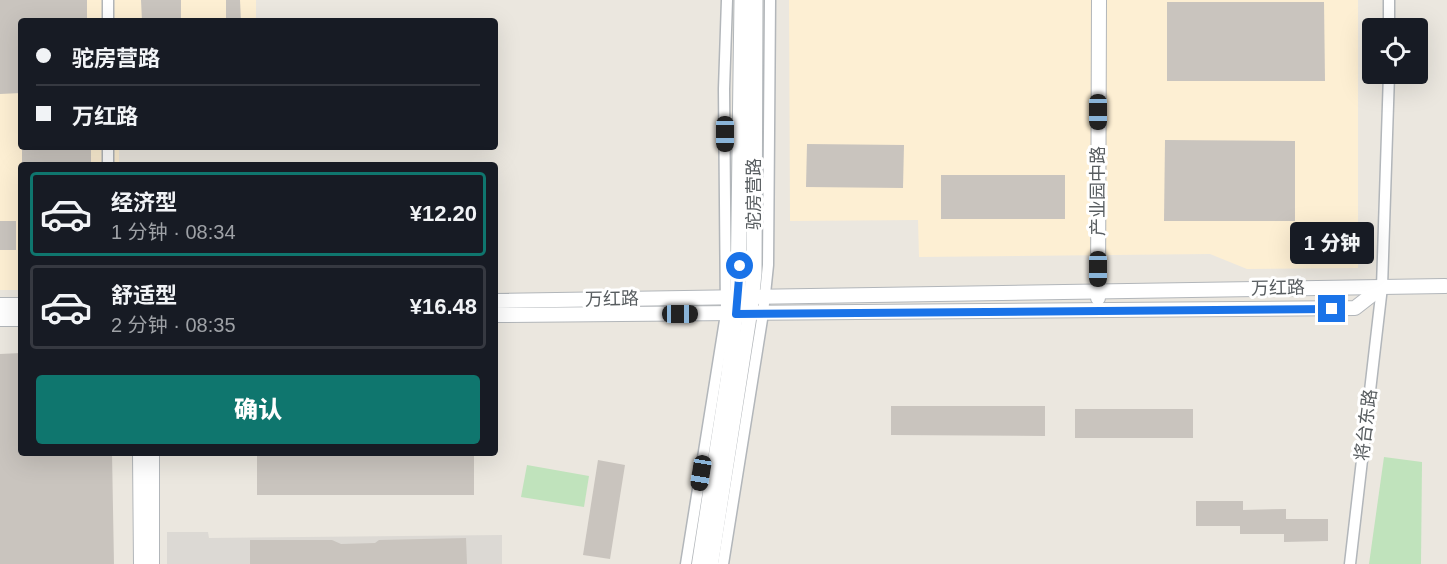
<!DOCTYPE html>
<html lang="zh">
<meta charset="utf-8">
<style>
:root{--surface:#171b24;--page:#20242c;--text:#f1f3f6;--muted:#9ea1a6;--line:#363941;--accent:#0f766e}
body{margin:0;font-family:Helvetica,"Noto Sans SC",sans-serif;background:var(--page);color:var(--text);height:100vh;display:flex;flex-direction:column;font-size:22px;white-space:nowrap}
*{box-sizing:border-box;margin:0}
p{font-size:20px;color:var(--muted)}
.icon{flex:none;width:33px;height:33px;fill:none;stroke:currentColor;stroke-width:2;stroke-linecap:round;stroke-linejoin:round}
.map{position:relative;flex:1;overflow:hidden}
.drawer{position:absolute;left:18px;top:162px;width:480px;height:294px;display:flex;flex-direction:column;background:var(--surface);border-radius:6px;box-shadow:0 6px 24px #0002}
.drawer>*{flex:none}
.hud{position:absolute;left:18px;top:18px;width:480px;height:132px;border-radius:6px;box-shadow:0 6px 24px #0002;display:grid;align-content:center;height:132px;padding:0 18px;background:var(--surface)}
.controls{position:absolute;left:1362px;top:18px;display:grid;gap:12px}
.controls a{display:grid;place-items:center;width:66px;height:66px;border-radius:6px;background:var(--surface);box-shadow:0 6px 24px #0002;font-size:30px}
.end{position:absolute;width:27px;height:27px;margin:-14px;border:8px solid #1a73e8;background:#fff;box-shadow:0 0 0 3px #fff}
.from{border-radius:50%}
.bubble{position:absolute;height:42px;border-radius:6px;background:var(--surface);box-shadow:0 6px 24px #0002;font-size:20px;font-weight:800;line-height:42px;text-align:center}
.car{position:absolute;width:18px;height:36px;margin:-18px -9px;border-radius:8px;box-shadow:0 0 4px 2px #0007;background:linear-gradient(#222 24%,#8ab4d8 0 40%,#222 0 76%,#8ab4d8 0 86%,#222 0)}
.hud b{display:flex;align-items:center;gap:21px;height:57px;font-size:22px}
.hud b+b{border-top:2px solid var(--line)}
.hud i{width:15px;height:15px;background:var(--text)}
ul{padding:10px 0 0;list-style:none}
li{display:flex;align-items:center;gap:18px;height:84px;margin:0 12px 9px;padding:0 6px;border:3px solid var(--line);border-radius:6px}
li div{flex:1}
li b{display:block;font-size:22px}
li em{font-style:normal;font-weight:800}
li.current{border-color:var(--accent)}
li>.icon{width:54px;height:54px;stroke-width:1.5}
.button{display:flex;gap:12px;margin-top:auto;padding:12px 18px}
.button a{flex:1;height:69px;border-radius:6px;background:var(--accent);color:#fff;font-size:24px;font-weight:800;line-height:69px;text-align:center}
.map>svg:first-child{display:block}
.commercial{fill:#fdefd3}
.industrial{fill:#dcd9d4}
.green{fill:#c0e3bc}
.building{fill:#c9c4be}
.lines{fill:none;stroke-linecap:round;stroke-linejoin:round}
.minor-casing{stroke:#b2b6ba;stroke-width:13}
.tertiary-casing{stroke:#b2b6ba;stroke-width:16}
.secondary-casing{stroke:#b1b6ba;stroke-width:17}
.minor{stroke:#fff;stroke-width:10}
.tertiary{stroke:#fff;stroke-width:14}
.secondary{stroke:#fff;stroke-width:15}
.route{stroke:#1a73e8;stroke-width:8}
.labels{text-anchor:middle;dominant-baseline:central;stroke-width:6;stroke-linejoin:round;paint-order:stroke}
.street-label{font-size:18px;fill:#585d60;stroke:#fff}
</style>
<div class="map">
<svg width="1447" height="564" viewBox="0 0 1447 564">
<rect width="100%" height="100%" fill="#ebe7df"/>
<g class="commercial">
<path d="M0,0H256V21H21V147H119V165H21V290H0Z"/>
<path d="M789,0H1358V268L1247,269L1210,254L919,257L918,220L790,221Z"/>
</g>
<path class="industrial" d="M167,532H208L209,538L502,535V564H167Z"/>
<g class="green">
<path d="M1384,457L1422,462L1421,564H1369Z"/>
<path d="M527,465L589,476L584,507L521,497Z"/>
</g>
<g class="building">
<path d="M0,0H87V21H21V93L0,94Z"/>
<path d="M141,0H181V18H154L153,21H142Z"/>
<path d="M226,0H240L241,21H226Z"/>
<path d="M1167,2H1324L1325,81H1167Z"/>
<path d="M1165,140L1295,141V221H1164Z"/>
<path d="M807,144L904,145L903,188L806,187Z"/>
<rect x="22" y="147" width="69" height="18"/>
<rect x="941" y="175" width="124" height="44"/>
<rect x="0" y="221" width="16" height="29"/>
<path d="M21,353V453H112L114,564H0V354Z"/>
<path d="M891,406H1045V436L891,435Z"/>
<rect x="1075" y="409" width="118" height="29"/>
<rect x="257" y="453" width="217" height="42"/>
<path d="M598,460L625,465L610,559L583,555Z"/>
<path d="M1196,501H1243V510L1286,509V519H1328V541L1284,542V534H1240V526H1196Z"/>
<path d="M466,538L467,564H250V540H332L341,544L375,543L379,540Z"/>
</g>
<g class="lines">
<defs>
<g id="minor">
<path d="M108,0V21"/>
<path d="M1389,0V28"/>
<path d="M108,147V165"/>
<path d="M686,564L726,314L724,89L727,0"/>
<path d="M723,564L763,313L768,265L770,0"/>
<path d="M1350,564L1382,287L1389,74"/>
</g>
<g id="tertiary">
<path d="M1098,298L1099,0"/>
<path d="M495,301L1445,286"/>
<path d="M0,305H21"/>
<path d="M495,315L1355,308L1382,287"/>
<path d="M0,319H21"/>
<path d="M140,453L141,564"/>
<path d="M152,453V564"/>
<path d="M699,564L728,377L737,305"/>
<path d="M711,564L750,313"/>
</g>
<g id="secondary">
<path d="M738,297L742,0"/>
<path d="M750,313L754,273L755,0"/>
</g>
</defs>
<use href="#minor" class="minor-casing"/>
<use href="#tertiary" class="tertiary-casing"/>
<use href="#secondary" class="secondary-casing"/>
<use href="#minor" class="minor"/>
<use href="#tertiary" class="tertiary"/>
<use href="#secondary" class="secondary"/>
</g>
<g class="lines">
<path class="route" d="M740,266L736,314L1332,309"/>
</g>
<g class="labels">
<g class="street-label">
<text transform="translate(1098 191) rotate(-90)">产业园中路</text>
<text transform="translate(754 194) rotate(-90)">驼房营路</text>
<text transform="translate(1278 288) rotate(-1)">万红路</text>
<text transform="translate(612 299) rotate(-1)">万红路</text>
<text transform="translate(1366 425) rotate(-83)">将台东路</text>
</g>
</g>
</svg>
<div class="controls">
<a><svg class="icon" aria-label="locate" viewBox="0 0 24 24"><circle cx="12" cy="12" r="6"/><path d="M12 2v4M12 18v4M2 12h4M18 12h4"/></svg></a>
</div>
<i class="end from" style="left:740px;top:266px"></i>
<i class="end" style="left:1332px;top:309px"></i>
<div class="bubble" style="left:1290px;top:222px;width:84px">1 分钟</div>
<i class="car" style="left:1098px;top:112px;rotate:180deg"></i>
<i class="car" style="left:725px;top:134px;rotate:180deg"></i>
<i class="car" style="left:1098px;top:269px;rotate:180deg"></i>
<i class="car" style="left:680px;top:314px;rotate:90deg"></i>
<i class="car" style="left:701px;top:473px;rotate:189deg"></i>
<div class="hud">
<b><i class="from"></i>驼房营路</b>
<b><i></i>万红路</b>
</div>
<section class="drawer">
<ul>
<li class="current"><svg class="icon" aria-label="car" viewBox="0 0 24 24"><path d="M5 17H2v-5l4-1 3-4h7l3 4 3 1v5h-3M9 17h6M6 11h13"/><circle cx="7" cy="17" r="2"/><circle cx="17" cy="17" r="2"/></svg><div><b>经济型</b><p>1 分钟 · 08:34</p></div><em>¥12.20</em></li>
<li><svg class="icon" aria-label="car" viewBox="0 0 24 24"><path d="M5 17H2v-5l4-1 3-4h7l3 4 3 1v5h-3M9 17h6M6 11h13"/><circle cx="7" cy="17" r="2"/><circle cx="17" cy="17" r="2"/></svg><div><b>舒适型</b><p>2 分钟 · 08:35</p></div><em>¥16.48</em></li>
</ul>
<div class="button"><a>确认</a></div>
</section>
</div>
